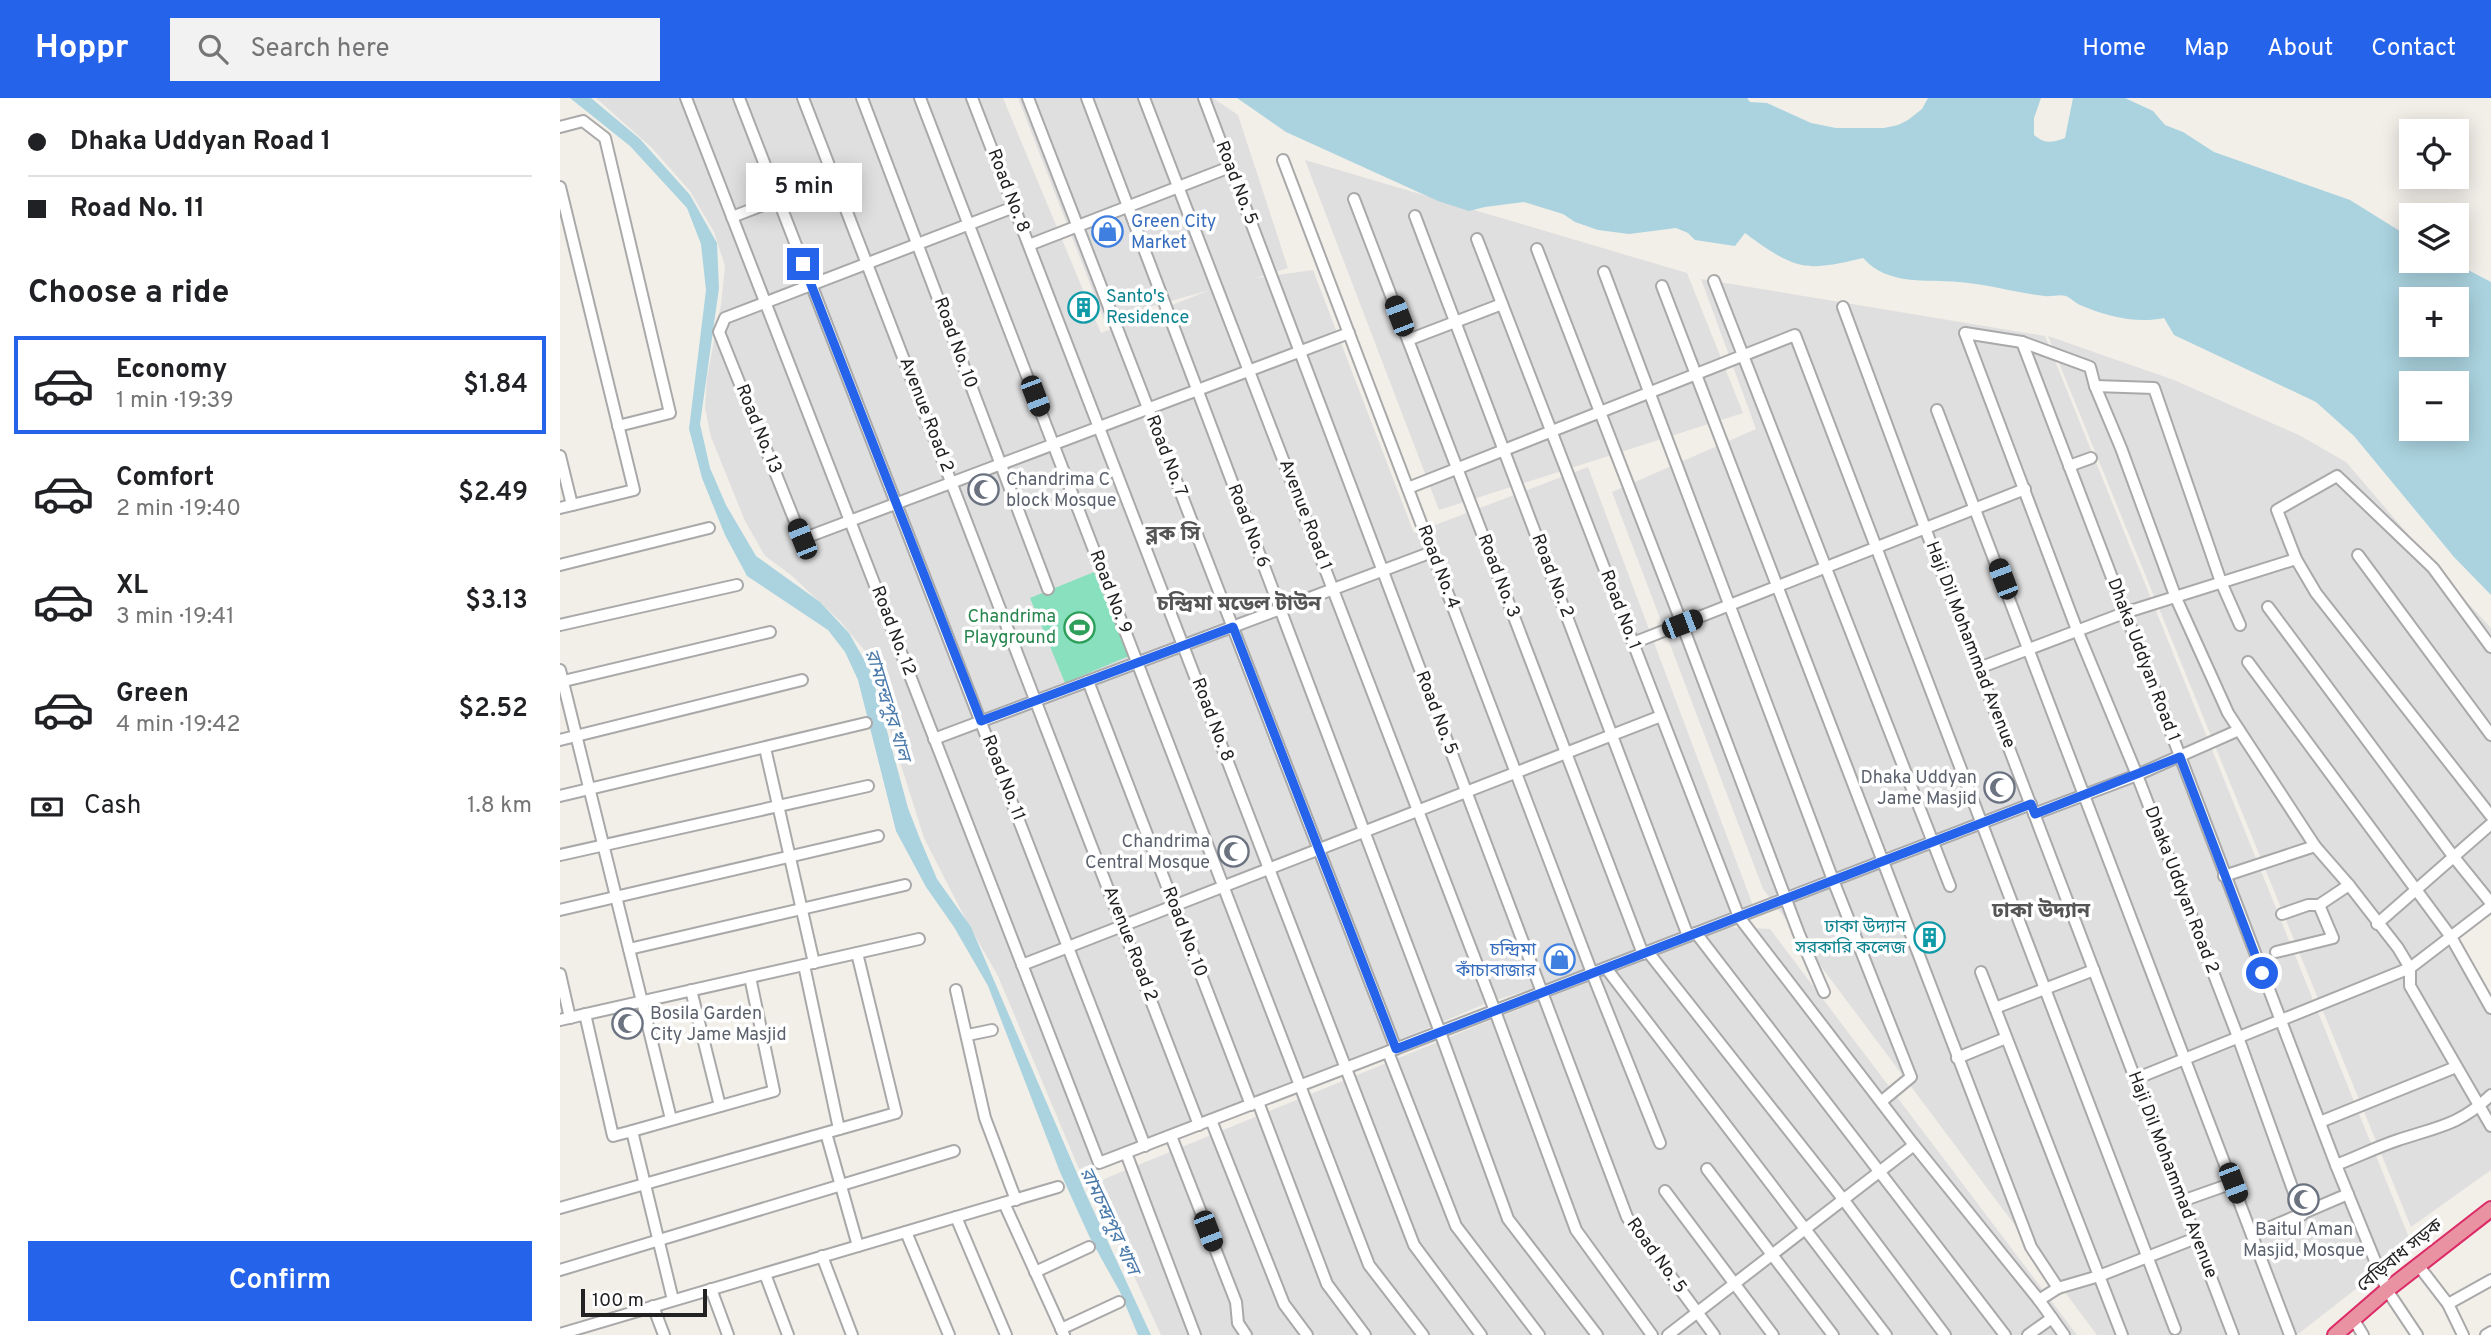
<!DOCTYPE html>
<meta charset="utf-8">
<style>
:root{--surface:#fff;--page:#f2f2f2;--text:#202124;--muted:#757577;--line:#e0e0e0;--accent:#2563eb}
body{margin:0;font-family:Overpass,"Noto Sans Bengali",sans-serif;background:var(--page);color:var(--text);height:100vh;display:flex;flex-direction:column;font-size:26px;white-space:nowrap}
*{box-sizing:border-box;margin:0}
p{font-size:23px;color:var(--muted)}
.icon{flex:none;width:38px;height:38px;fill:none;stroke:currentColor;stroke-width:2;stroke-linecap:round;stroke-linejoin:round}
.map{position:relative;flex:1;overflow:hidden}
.details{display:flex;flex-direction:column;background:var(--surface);width:560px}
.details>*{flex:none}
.top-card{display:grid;align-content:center;height:154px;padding:0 28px;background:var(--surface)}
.tools{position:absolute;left:1839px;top:21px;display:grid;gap:14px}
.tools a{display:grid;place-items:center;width:70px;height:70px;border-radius:0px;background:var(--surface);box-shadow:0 4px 18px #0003;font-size:35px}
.scale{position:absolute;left:21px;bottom:18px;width:126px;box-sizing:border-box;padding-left:7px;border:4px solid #222;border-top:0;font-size:19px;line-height:24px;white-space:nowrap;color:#222;-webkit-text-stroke:5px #fff;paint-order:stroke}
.end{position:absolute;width:32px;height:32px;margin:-16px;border:9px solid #2563eb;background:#fff;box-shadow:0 0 0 4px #fff}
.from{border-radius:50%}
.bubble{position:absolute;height:49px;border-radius:0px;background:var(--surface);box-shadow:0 4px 18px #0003;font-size:23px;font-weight:600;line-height:49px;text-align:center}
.car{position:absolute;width:21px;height:42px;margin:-21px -10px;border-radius:9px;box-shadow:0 0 5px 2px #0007;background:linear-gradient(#222 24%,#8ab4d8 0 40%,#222 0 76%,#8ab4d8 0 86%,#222 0)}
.top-card b{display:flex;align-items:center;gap:24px;height:66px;font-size:26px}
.top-card b+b{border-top:2px solid var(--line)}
.top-card i{width:18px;height:18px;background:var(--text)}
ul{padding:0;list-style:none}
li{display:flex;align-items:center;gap:21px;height:98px;margin:0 14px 10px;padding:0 14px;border:4px solid transparent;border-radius:0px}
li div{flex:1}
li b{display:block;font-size:26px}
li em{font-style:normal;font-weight:600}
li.current{border-color:var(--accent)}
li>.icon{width:63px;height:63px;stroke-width:1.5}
h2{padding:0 28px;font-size:32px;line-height:84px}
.pay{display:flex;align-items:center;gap:18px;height:77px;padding:0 28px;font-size:26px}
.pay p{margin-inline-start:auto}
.cta{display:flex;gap:14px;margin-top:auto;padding:14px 28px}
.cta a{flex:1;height:80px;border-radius:0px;background:var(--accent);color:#fff;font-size:28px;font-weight:600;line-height:80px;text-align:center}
header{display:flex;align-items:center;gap:42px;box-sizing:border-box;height:98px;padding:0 35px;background:var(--accent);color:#fff}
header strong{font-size:33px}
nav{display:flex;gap:38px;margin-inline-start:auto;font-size:24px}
.search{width:490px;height:63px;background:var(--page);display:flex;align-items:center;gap:18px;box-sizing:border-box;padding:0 24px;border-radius:0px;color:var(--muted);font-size:26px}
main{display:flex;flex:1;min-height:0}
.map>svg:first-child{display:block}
.residential{fill:#e0dfdf}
.pitch{fill:#88e0be}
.water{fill:#aad3df;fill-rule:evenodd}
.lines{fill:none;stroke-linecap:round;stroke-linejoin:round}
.minor-casing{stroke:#a9a9a9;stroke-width:14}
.highway-casing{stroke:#dc2a67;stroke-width:18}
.minor{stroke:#fff;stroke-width:10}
.highway{stroke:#e892a2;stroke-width:14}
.route{stroke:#2563eb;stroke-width:9}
.labels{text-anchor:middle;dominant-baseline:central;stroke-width:7;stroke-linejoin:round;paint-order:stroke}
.street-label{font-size:18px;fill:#222;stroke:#fff}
.shop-label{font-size:18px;fill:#366cbe;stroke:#fff;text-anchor:start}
.culture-label{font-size:18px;fill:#0d838f;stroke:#fff;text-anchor:start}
.worship-label{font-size:18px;fill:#5b616d;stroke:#fff;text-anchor:start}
.leisure-label{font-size:18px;fill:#27864d;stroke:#fff;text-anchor:end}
.water-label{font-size:19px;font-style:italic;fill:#4a7aab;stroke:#fff}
.quarter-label{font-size:21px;font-weight:bold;fill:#555;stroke:#fff}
</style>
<header>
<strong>Hoppr</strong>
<div class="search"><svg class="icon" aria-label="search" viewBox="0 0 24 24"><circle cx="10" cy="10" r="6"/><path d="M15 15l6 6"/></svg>Search here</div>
<nav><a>Home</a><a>Map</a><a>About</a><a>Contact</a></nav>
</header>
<main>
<section class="details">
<div class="top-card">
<b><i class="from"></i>Dhaka Uddyan Road 1</b>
<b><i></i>Road No. 11</b>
</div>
<h2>Choose a ride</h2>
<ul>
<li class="current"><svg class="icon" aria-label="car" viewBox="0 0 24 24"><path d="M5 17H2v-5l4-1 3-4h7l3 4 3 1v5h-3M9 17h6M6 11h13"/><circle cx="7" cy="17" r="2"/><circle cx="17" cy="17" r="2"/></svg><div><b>Economy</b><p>1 min · 19:39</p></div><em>$1.84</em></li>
<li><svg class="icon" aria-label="car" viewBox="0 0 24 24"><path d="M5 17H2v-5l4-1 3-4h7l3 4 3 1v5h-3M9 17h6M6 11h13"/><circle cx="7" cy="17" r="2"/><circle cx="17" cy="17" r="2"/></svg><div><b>Comfort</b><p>2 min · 19:40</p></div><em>$2.49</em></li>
<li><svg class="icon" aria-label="car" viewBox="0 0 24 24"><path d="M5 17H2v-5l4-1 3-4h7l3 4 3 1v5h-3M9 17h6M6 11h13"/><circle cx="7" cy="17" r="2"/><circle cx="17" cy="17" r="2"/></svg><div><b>XL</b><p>3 min · 19:41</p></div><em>$3.13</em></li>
<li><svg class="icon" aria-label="car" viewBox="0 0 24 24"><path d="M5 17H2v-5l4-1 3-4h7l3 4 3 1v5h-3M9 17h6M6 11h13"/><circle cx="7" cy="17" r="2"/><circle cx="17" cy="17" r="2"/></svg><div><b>Green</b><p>4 min · 19:42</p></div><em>$2.52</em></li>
</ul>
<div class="pay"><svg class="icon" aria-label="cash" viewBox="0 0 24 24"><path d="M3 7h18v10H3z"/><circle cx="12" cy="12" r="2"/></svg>Cash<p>1.8 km</p></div>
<div class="cta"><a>Confirm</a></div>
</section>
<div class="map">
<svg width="1931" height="1237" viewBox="0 0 1931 1237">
<rect width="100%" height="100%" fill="#f2efe9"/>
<g class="residential">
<path d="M36,0H443L541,235L650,192L544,222L458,0H653L678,17L728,170L696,180L753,172L854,435L1028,369L1195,813L1083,856L927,905L639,1027L519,1071L438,878L406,822L364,740L305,553L280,523L231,477L205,458L185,423L151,339L145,310L147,279L161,206L165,168L154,134L130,93L92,50Z"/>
<path d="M745,62L1127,175L1183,315L879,412Z"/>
<path d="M1141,181L1485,238L1852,1147L1737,1237H1537L1203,791L1052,394L1196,331Z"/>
<path d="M1488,238L1614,282L1739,337L1786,364L1894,490L1931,530V812L1896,840L1931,899V1072L1851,1129Z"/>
<path d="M1167,829L1210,831L1517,1237H601L532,1086L919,927Z"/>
</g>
<path class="pitch" d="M534,474L569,558L505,585L470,500Z"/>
<g class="water">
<path d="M10,0H31L80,41L130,97L157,145L159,190L140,326L150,370L166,407L196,458L260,504L289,535L311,574L348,710L360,741L377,781L411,829L525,1094L591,1237H578L560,1194L530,1140L500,1074L428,888L394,829L366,789L336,733L298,582L285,554L268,532L187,478L165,437L142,380L129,331L146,192L141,146L127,110L70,48Z"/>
<path d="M677,0H1187L1190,4L1207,5L1251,25L1276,30H1324L1338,27L1348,22L1362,11L1368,0H1481L1474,20V37C1485,46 1492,45 1505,40L1513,0H1565L1593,13L1605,27L1623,34L1654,54L1790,102L1851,140L1852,163H1891L1931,184V497L1894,459L1794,338L1756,304L1614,237L1604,220C1576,226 1546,218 1520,207C1515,205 1511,200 1506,198C1500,196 1491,199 1485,198C1456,195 1428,186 1399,184C1365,181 1328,188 1303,160C1287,164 1258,171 1242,167C1222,163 1201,147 1185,135L1175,148L1135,142L1128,135L1116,130L1069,136L1038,132L1015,124L1003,116L964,104L925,109L909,113L878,103L726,34ZM1852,201H1897V247H1852ZM1852,285H1897V331H1852Z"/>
</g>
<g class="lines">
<defs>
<g id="minor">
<path d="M126,0L539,1065L1471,706"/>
<path d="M179,0L585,1048"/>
<path d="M243,0L639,1027"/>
<path d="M302,0L488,491"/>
<path d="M360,0L809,1167L863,1237"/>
<path d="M412,0L854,1147L921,1237"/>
<path d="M468,0L836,951"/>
<path d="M527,0L880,934L948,1121L1037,1237"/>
<path d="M584,0L935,913L1016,1132L1092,1237"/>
<path d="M644,0L1067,1119L1154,1237"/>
<path d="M0,29L23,23L45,40L110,315L58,328"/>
<path d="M723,62L1032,875L1100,1045"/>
<path d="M0,89L74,392L0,410"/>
<path d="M794,101L1083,856"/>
<path d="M454,109L165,220L159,234L242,441L789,235"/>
<path d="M855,118L1128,838"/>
<path d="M172,119L219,101"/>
<path d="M917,141L1179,819L1354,1047L1479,1202L1504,1237"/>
<path d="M469,147L670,69"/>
<path d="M977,151L1122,526L1239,836L1264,894"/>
<path d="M1044,174L1273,782L1351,979L1322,1003"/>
<path d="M1154,183L1390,788"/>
<path d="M1102,188L1471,1149L1498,1190"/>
<path d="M1283,209L1365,430L1673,1237"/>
<path d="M848,242L942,206"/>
<path d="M1462,244L1776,1067L1827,1192L1857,1237"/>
<path d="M1535,288L1594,290L1661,484L1680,527"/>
<path d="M1377,312L1730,1237"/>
<path d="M0,358L12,407"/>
<path d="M1509,368L1531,360"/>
<path d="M848,390L1235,237L1615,1231"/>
<path d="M1798,457L1931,637"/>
<path d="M0,467L149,430"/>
<path d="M1708,509L1893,758L1931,805"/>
<path d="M0,527L177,487"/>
<path d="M1073,545L1465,391"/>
<path d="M1931,549L1873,470L1777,378L1717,412L1736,461L1756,495L1931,718"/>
<path d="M1688,564L1891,839L1931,910"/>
<path d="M1419,570L1564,515L1736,461"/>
<path d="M0,572L111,1021"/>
<path d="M528,583L691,1007"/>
<path d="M0,584L210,534"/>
<path d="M374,641L872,454"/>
<path d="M0,642L242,582"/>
<path d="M205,650L254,865"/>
<path d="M0,698L306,625"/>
<path d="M1474,716L1577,677L1679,632"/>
<path d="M0,757L308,688"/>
<path d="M1664,778L1755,748"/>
<path d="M0,812L318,738"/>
<path d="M1722,816L1748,807H1759L1789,787"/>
<path d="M1817,826L1931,726"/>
<path d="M1136,835L1445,1237"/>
<path d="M69,851L345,787"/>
<path d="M1088,854L1283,1101L1385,1237"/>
<path d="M1716,854L1773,840L1759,807"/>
<path d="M244,867L279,1031"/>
<path d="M462,867L1101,618"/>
<path d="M1046,870L1326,1237"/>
<path d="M1421,874L1562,1237"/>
<path d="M0,876L10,920"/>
<path d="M131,892L160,1008"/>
<path d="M396,892L425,1020L456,1102"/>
<path d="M1435,910L1534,872"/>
<path d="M25,916L53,1038L72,1033L113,1202"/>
<path d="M0,922L359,841"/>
<path d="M408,937L432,932"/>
<path d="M828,954L896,1128L979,1237"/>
<path d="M1397,960L1446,940"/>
<path d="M1575,981L1850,870L1931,808"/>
<path d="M698,1004L767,1186L805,1237"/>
<path d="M651,1022L724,1206L747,1237"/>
<path d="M1760,1024L1896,969"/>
<path d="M72,1033L214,993L190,879"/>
<path d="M266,1035L298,1148"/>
<path d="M611,1038L676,1204L678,1225L686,1237"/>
<path d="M566,1055L635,1237"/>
<path d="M1776,1067C1797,1059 1817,1049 1838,1042C1877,1029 1900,1027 1931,997"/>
<path d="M1147,1071L1273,1237"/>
<path d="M1105,1093L1213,1237"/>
<path d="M1622,1103L1673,1085"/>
<path d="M444,1105L504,1237"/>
<path d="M0,1110L336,1015L297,855"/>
<path d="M1742,1117L1678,939L1577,677L1517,532L1405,235L1462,244L1530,269L1535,288L1561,350L1616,500L1668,615L1755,748L1789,787L1838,850L1850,870V888L1931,1028"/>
<path d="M396,1119L446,1237"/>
<path d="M346,1134L389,1237"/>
<path d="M1692,1137L1788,1096"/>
<path d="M262,1158L292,1237"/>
<path d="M1858,1167L1888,1206L1903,1237"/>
<path d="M0,1172L394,1053"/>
<path d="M475,1174L529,1149"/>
<path d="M205,1176L228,1237"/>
<path d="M151,1191L168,1237"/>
<path d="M1479,1202L1498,1190L1539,1178L1636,1140"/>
<path d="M1888,1206L1931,1182"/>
<path d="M93,1208L104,1237"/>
<path d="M1794,1222L1803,1237"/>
<path d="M501,1231L559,1204"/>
<path d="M0,1236L498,1089"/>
<path d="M1108,1237L1354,1047"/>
<path d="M1468,1237L1492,1220"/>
<path d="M1926,1237L1931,1234"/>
</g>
<path id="highway" d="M1775,1237L1827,1192L1931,1111"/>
</defs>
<use href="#minor" class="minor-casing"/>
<use href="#highway" class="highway-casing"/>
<use href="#minor" class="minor"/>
<use href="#highway" class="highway"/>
</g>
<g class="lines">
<path class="route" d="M243,166L421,623L673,529L836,951L1471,706L1475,716L1620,659L1702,875"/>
</g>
<defs>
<symbol id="shop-ring" viewBox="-11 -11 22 22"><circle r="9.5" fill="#fff" stroke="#3f7fe0" stroke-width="1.5"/><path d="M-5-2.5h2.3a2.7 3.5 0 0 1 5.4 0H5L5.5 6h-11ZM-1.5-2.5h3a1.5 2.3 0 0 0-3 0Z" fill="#3f7fe0"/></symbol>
<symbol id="building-ring" viewBox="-11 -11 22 22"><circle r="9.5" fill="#fff" stroke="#0f9aa8" stroke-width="1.5"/><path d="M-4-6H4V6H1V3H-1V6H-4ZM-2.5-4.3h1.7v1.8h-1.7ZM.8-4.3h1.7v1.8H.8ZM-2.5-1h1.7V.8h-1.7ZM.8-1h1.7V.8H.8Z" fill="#0f9aa8"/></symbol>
<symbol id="mosque-ring" viewBox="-11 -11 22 22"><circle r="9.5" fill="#fff" stroke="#6b7280" stroke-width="1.5"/><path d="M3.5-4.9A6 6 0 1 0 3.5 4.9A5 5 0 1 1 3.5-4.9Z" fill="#6b7280"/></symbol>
<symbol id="stadium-ring" viewBox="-11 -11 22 22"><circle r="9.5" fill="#fff" stroke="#2e9e5b" stroke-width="1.5"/><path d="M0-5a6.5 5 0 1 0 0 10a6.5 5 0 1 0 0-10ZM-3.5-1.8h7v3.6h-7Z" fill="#2e9e5b"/></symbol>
</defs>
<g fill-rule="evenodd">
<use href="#shop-ring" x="530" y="116" width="35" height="35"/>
<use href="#building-ring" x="506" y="192" width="35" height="35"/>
<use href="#mosque-ring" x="406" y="374" width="35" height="35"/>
<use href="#stadium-ring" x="502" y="512" width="35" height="35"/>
<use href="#mosque-ring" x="1422" y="672" width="35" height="35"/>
<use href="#mosque-ring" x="656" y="736" width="35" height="35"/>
<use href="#building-ring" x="1352" y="822" width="35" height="35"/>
<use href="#shop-ring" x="982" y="844" width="35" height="35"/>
<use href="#mosque-ring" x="50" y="908" width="35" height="35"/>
<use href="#mosque-ring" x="1726" y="1084" width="35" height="35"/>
</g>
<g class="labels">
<g class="street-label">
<text transform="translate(676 85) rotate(69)">Road No. 5</text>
<text transform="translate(448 93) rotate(69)">Road No. 8</text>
<text transform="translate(395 245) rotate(70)">Road No. 10</text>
<text transform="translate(366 317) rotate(69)">Avenue Road 2</text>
<text transform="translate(198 331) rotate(68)">Road No. 13</text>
<text transform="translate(606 358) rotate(69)">Road No. 7</text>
<text transform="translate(745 417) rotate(69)">Avenue Road 1</text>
<text transform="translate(688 428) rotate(69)">Road No. 6</text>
<text transform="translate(878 469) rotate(69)">Road No. 4</text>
<text transform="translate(938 478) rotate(69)">Road No. 3</text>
<text transform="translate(992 478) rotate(69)">Road No. 2</text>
<text transform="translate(550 494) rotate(69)">Road No. 9</text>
<text transform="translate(1060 512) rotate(69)">Road No. 1</text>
<text transform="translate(333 533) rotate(69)">Road No. 12</text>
<text transform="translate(1410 547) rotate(69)">Haji Dil Mohammad Avenue</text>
<text transform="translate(1583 562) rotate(69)">Dhaka Uddyan Road 1</text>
<text transform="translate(876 615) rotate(69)">Road No. 5</text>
<text transform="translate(652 622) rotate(69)">Road No. 8</text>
<text transform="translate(443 680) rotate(69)">Road No. 11</text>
<text transform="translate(1621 792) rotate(69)">Dhaka Uddyan Road 2</text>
<text transform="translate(624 834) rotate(69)">Road No. 10</text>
<text transform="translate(570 846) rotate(69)">Avenue Road 2</text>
<text transform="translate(1612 1077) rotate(69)">Haji Dil Mohammad Avenue</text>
<text transform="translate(1096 1158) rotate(54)">Road No. 5</text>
<text transform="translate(1840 1158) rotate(-39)">বেড়িবাধ সড়ক</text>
</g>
<g class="shop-label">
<text x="571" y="124">Green City<tspan x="571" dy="21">Market</tspan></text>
<text x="976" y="852" text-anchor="end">চন্দ্রিমা<tspan x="976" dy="21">কাঁচাবাজার</tspan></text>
</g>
<g class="culture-label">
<text x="546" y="199">Santo's<tspan x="546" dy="21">Residence</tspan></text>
<text x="1346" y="829" text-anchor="end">ঢাকা উদ্যান<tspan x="1346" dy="21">সরকারি কলেজ</tspan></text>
</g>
<g class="worship-label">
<text x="446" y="382">Chandrima C<tspan x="446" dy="21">block Mosque</tspan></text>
<text x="1417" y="680" text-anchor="end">Dhaka Uddyan<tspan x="1417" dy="21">Jame Masjid</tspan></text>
<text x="650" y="744" text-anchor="end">Chandrima<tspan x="650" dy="21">Central Mosque</tspan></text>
<text x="90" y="916">Bosila Garden<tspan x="90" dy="21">City Jame Masjid</tspan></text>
<text x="1744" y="1132" text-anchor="middle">Baitul Aman<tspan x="1744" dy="21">Masjid, Mosque</tspan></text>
</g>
<g class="leisure-label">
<text x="496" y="519">Chandrima<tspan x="496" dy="21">Playground</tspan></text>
</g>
<g class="water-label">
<text transform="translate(327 607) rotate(73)">রামচন্দ্রপুর খাল</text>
<text transform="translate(549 1123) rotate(65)">রামচন্দ্রপুর খাল</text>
</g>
<g class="quarter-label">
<text x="613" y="436">ব্লক সি</text>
<text x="679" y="506">চন্দ্রিমা মডেল টাউন</text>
<text x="1481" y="813">ঢাকা উদ্যান</text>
</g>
</g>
</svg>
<div class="tools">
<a><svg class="icon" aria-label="locate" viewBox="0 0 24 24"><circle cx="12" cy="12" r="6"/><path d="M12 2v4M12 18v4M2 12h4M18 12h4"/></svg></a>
<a><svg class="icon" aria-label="layers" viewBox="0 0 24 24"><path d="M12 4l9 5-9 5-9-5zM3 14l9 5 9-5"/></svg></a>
<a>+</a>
<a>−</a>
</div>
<div class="scale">100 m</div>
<i class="end from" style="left:1702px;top:875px"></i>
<i class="end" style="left:243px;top:166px"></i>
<div class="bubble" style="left:186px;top:65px;width:116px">5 min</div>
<i class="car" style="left:839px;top:218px;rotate:339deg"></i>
<i class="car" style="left:475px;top:298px;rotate:159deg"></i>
<i class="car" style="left:242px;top:441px;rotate:338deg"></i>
<i class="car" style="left:1443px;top:481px;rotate:339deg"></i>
<i class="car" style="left:1122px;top:526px;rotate:69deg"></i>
<i class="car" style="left:1673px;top:1085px;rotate:159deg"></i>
<i class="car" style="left:648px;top:1133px;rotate:159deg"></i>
</div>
</main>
